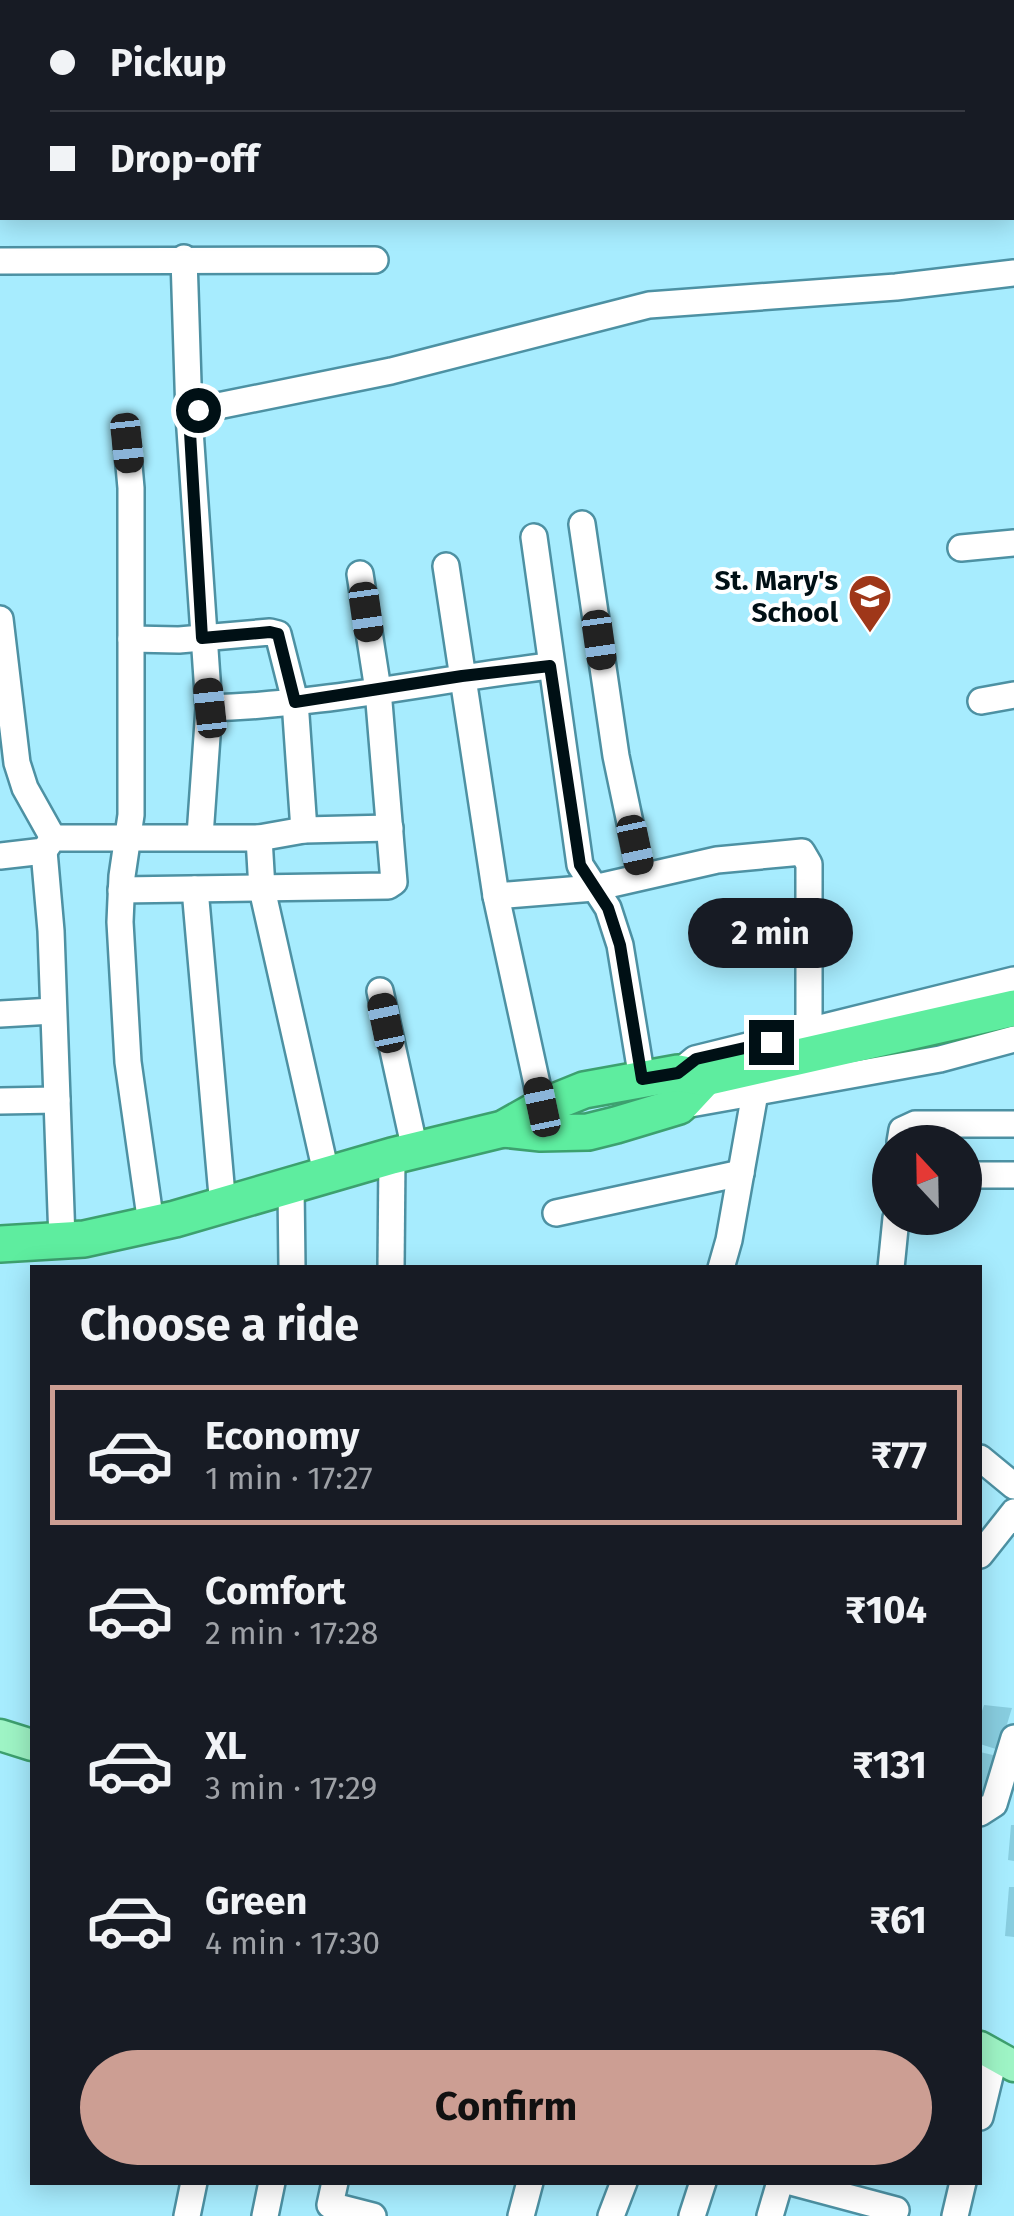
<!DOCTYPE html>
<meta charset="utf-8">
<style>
:root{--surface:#171b24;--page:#242831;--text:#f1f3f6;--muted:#9ea1a6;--line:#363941;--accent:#cc9e93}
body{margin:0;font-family:"Fira Sans",sans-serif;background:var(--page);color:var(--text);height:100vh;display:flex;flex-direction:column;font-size:38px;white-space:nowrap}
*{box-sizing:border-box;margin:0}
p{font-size:32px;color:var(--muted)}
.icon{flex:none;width:55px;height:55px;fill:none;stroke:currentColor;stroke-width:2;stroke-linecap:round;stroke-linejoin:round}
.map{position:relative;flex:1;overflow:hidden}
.sheet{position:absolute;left:30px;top:1265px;width:952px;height:920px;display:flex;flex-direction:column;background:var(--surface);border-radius:0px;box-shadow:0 5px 25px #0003}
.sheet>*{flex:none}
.hud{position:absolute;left:0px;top:0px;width:1015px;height:220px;box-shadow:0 5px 25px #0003;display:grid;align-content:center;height:220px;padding:0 50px;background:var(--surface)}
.needle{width:65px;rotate:338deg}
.tools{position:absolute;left:872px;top:1125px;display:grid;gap:20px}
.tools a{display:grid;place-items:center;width:110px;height:110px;border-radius:50%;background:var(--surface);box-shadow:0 5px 25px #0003;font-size:50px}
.end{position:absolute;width:45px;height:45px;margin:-22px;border:12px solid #001015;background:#fff;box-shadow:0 0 0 5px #fff}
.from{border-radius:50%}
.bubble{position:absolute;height:70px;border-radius:35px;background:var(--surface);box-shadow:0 5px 25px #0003;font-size:32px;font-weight:700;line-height:70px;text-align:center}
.car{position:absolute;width:30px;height:60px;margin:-30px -15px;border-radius:12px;box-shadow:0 0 8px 2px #0007;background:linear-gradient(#222 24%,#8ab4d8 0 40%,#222 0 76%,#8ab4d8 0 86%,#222 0)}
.hud b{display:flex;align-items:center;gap:35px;height:95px;font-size:38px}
.hud b+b{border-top:2px solid var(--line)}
.hud i{width:25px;height:25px;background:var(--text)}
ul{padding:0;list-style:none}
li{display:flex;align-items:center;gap:30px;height:140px;margin:0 20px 15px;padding:0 30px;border:5px solid transparent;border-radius:0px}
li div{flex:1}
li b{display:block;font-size:38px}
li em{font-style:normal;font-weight:700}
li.current{border-color:var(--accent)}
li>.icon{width:90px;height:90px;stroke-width:1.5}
h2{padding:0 50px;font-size:45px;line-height:120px}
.cta{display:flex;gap:20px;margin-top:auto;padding:20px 50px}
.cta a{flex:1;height:115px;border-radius:60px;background:var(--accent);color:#111;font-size:40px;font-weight:700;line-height:115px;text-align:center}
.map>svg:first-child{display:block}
.green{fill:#dec13f}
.building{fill:#88cddf}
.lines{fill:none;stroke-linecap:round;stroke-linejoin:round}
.minor-casing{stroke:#4d91a3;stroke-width:30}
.major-casing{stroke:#3da06f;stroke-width:35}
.highway-casing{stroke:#3da06f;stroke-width:40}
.minor{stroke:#fff;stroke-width:25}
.major{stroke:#9ef4c5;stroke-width:30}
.highway{stroke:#5eed9f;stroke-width:35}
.rail{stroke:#223d45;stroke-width:5;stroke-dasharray:15 8;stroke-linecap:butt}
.route{stroke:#001015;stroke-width:12}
.labels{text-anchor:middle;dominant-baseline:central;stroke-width:8;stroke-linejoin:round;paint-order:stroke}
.poi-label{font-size:28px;font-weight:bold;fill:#001015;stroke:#fff;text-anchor:end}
</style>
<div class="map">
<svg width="1014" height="2216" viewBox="0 0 1014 2216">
<rect width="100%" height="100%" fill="#a7ecfe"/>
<path class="green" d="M0,0H861L864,2H2L0,212Z"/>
<g class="building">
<path d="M984,1705L1012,1708L999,1750L980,1744V1717Z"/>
<path d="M980,1752L997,1756L981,1803H980Z"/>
<path d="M1011,1825H1014V1861L1008,1860Z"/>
<path d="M1009,1887H1014V1937L1005,1936Z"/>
</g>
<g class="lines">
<defs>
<g id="minor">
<path d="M930,0L932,2"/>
<path d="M1012,88L1014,90"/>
<path d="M184,258L189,415L209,708L200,836"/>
<path d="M0,261L375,260"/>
<path d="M189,415L198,410L391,371L649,305L896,287L1014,273"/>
<path d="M127,443L131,488V815L122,876L120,922L128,1062L151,1224"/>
<path d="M582,524L616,756L641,875"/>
<path d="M534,537L580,865L608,908L620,945L642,1079"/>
<path d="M961,548L1014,543"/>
<path d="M446,566L496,896L542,1107"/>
<path d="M0,619L17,763L25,788L53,838"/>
<path d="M131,639L179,640L270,632L278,634L295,701L304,830"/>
<path d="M981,701L1014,695"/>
<path d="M209,708C323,705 437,679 550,666"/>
<path d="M259,838L262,889L327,1177"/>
<path d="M44,851L51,931L62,1240"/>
<path d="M0,856L44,851L53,838H259L304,830L390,828"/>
<path d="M195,889L223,1207"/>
<path d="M121,890L388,886L394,882L378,690L360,574"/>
<path d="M496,896L594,888L717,860L802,852L809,864V1033"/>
<path d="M380,991L415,1150"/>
<path d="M0,1014L53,1011"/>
<path d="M678,1073L695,1059L1014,980"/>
<path d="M0,1101L57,1100"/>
<path d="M679,1106L940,1059L1014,1039"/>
<path d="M900,1142L902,1130L915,1124H1014"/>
<path d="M965,1175H1014"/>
<path d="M291,1187L292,1268"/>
<path d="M556,1213L741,1173"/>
<path d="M391,1268L392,1156"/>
<path d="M721,1268L729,1240L755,1093"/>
<path d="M891,1268L896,1218"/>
<path d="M980,1458L1014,1486"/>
<path d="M980,1555L1014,1512"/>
<path d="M980,1813L994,1804L1014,1738"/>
<path d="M980,2117L995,2055"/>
<path d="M335,2182L330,2205L373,2216"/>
<path d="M791,2182L896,2210"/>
<path d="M187,2216L194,2182"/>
<path d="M265,2216L272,2182"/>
<path d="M521,2216L530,2182"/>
<path d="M611,2216L624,2182"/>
<path d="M692,2216L703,2182"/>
<path d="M770,2216L780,2182"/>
<path d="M955,2216L963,2182"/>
</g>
<g id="major">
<path d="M0,1735L32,1745"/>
<path d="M980,2047L1014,2066"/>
</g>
<g id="highway">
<path d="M503,1129L541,1133L588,1132L616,1125L679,1106L705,1078"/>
<path d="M0,1244L84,1239L175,1219L392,1156L503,1129L542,1107L584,1090L678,1073L705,1078L1014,1008"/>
</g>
</defs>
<use href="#minor" class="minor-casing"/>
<use href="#major" class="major-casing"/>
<use href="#highway" class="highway-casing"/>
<use href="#minor" class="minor"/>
<use href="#major" class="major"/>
<use href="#highway" class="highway"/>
<g class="rail">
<path d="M974,0L976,2"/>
<path d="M993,0L996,2"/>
<path d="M1012,22L1014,24"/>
<path d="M1012,43L1014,45"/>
</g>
</g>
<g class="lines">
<path class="route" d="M198,410L189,415L202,638L270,632L278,634L295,702L462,676L550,666L580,865L608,908L620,945L642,1079L678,1073L696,1059L771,1042"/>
</g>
<defs>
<symbol id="school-pin" viewBox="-11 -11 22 30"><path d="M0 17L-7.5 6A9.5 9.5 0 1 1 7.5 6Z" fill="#9f3719" stroke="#fff"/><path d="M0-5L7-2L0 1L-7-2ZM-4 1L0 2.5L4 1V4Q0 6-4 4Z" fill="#fff"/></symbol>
</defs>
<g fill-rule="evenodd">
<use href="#school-pin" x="845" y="571" width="50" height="68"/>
</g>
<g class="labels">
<g class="poi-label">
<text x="838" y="580">St. Mary's<tspan x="838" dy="32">School</tspan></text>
</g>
</g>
</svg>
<div class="tools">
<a><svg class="needle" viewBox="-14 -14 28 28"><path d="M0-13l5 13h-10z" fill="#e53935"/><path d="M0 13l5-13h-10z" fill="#9ea1a6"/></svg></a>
</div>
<i class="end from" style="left:198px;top:410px"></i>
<i class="end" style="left:771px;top:1042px"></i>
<div class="bubble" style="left:688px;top:898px;width:165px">2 min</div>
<i class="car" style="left:127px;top:443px;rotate:174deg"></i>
<i class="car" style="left:366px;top:612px;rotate:172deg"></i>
<i class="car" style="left:599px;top:640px;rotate:172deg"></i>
<i class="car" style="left:210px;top:708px;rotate:354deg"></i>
<i class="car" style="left:635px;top:845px;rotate:168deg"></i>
<i class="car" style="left:386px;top:1023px;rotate:348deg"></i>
<i class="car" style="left:542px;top:1107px;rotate:348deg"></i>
<div class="hud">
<b><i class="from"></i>Pickup</b>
<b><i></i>Drop-off</b>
</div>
<section class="sheet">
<h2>Choose a ride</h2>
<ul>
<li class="current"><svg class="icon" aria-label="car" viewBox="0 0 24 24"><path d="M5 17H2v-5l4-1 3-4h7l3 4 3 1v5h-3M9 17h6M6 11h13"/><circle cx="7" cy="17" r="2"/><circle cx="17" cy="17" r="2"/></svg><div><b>Economy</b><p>1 min · 17:27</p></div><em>₹77</em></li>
<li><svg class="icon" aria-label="car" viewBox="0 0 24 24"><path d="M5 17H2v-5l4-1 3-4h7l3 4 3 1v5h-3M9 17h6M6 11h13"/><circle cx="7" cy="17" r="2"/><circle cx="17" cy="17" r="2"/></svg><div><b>Comfort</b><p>2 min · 17:28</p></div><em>₹104</em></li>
<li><svg class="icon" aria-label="car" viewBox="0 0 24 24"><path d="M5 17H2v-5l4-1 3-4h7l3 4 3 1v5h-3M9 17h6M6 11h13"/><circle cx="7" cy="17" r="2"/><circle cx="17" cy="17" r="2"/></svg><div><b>XL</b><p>3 min · 17:29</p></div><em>₹131</em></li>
<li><svg class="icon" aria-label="car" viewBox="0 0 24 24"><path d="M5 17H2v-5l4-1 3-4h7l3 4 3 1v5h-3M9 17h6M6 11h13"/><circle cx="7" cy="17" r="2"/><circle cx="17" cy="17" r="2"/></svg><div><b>Green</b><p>4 min · 17:30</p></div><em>₹61</em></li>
</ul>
<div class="cta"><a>Confirm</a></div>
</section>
</div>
